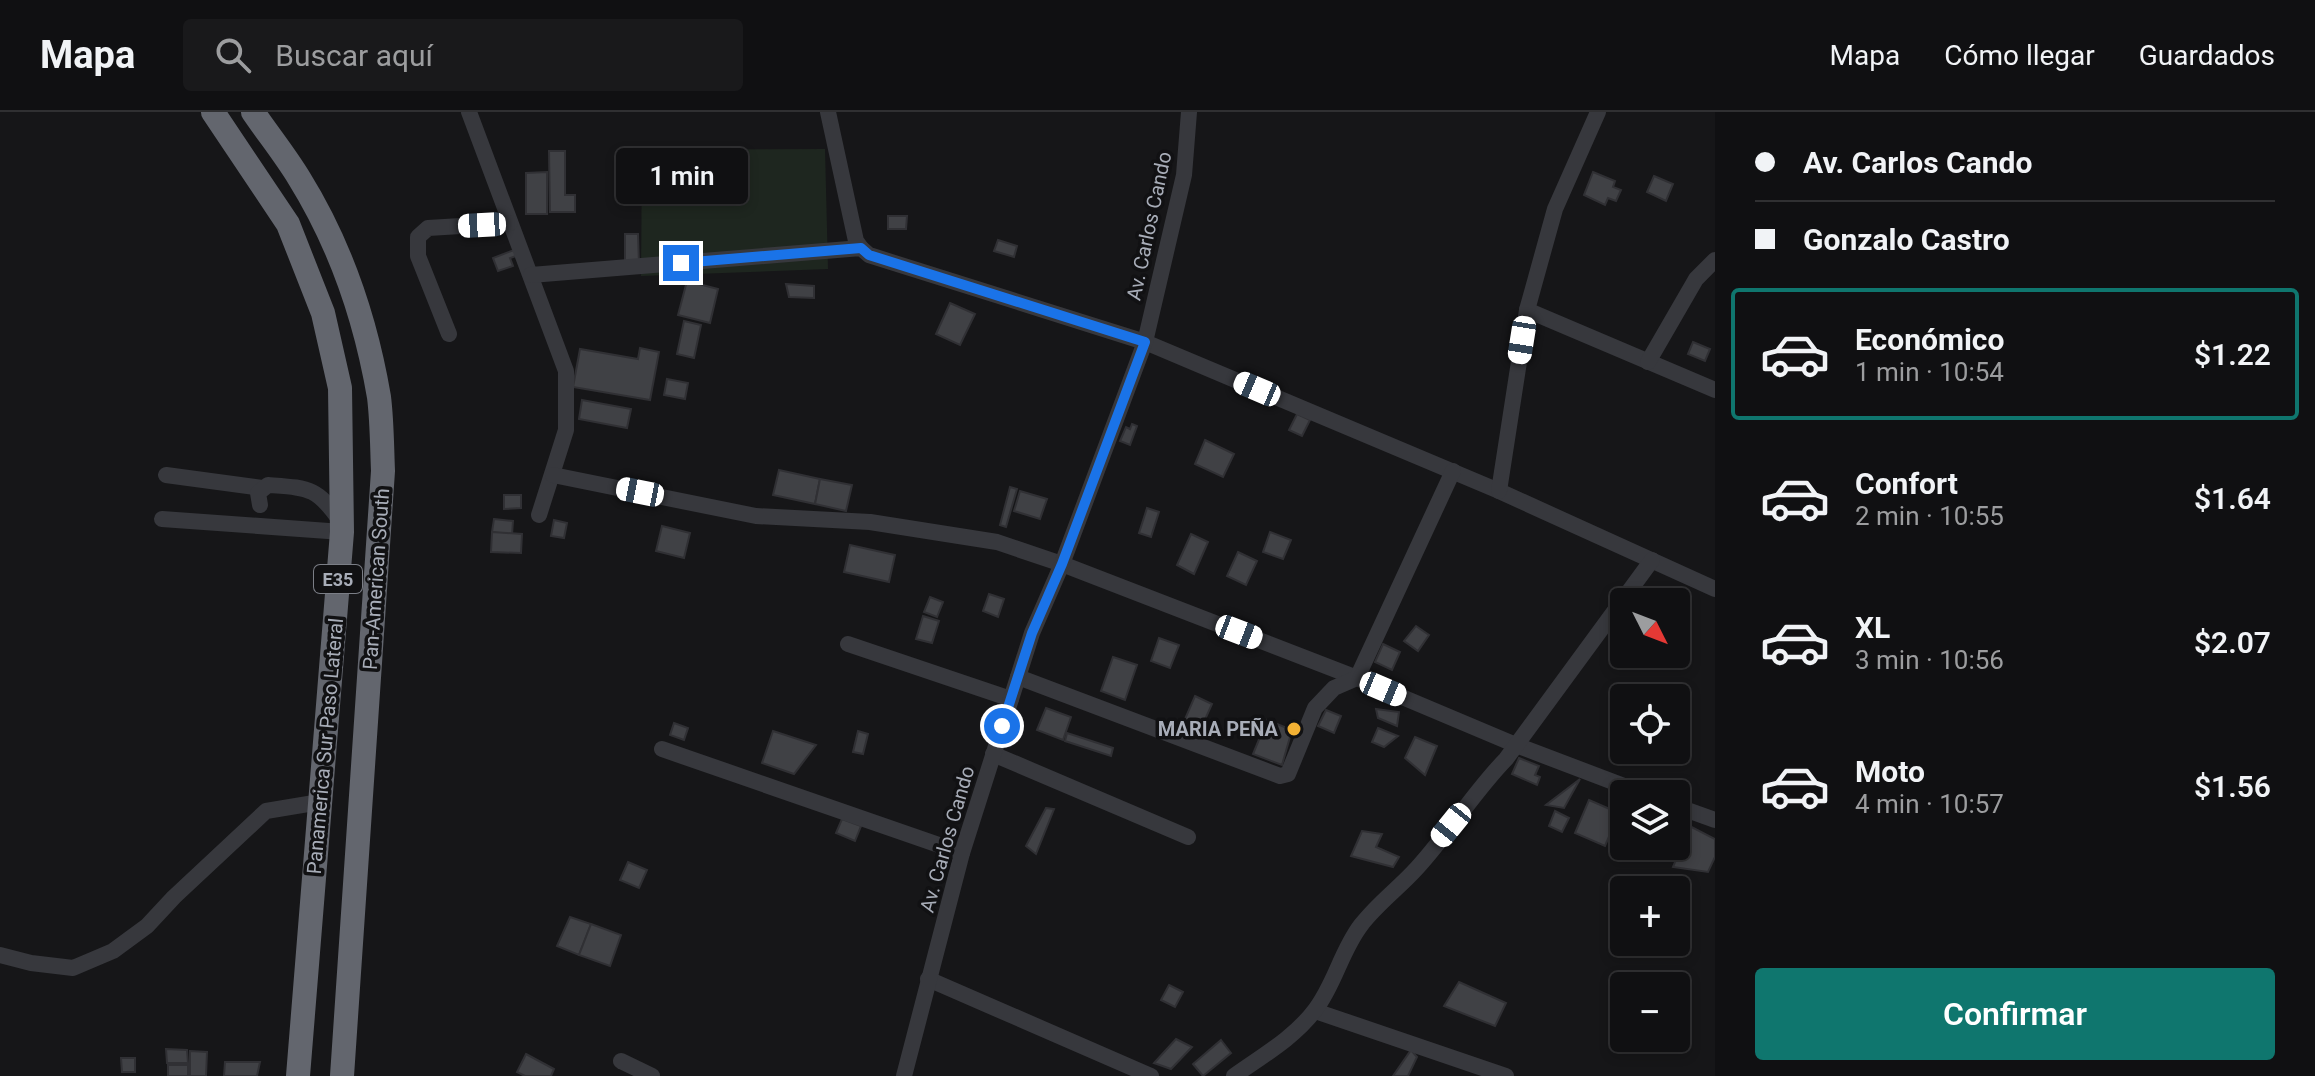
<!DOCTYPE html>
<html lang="es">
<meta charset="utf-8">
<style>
:root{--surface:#101012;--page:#19191b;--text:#f1f3f6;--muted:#9c9d9f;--line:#303032;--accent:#0f766e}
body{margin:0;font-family:Roboto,sans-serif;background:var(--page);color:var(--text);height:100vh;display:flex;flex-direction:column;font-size:30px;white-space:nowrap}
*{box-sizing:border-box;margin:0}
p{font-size:26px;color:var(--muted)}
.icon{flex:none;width:44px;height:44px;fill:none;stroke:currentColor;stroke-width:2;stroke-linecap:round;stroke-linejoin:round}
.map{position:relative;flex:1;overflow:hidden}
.side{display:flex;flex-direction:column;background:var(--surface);width:600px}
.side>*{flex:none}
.top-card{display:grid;align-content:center;height:176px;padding:0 40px;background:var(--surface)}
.needle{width:52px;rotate:132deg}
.controls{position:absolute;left:1610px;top:476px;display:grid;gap:16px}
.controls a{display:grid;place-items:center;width:80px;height:80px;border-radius:8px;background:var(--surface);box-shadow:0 4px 12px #0003,0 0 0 2px var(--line);font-size:40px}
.end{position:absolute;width:36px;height:36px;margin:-18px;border:10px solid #1a73e8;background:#fff;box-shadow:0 0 0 4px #fff}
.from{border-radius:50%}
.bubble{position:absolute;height:56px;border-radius:8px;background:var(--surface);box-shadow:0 4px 12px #0003,0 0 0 2px var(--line);font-size:26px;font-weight:600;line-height:56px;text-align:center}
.car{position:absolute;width:24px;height:48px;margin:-24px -12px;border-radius:10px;box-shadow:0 0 6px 2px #0007;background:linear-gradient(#fff 24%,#345 0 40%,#fff 0 76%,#345 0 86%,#fff 0)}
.top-card b{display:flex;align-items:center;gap:28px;height:76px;font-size:30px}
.top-card b+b{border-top:2px solid var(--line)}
.top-card i{width:20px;height:20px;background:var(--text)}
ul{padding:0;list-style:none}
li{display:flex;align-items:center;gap:24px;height:132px;margin:0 16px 12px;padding:0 24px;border:4px solid transparent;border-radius:8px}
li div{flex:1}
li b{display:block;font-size:30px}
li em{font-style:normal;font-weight:600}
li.on{border-color:var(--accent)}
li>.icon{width:72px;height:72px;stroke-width:1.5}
.action{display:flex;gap:16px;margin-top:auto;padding:16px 40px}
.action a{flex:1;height:92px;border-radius:8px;background:var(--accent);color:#fff;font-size:32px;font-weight:600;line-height:92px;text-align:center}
header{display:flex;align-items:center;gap:48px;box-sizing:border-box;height:112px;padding:0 40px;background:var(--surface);border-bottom:2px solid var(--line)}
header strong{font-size:38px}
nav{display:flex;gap:44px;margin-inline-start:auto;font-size:28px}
.search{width:560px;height:72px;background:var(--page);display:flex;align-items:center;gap:20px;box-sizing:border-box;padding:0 28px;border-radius:8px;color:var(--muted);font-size:30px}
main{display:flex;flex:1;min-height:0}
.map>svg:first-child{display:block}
.green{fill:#1e261f}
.building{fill:#404145;stroke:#303034;stroke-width:2}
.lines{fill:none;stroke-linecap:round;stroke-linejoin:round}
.minor{stroke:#37383d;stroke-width:16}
.highway{stroke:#63666e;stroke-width:24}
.route{stroke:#1a73e8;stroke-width:10}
.poi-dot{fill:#f2b134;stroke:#111113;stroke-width:3}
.labels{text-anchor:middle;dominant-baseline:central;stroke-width:7;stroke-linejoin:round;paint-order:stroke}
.shield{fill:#111113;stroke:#7b7e86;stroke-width:2}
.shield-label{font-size:18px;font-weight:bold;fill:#a8adb8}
.street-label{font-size:20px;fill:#a8adb8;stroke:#111113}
.poi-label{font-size:20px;font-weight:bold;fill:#a8adb8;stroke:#111113;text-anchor:end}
</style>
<header>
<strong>Mapa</strong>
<div class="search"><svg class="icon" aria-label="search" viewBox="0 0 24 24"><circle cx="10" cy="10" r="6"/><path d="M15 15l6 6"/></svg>Buscar aquí</div>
<nav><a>Mapa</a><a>Cómo llegar</a><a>Guardados</a></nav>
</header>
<main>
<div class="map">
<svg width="1715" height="964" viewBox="0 0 1715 964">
<rect width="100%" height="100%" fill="#161618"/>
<path class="green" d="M825,37L828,157L641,164L642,38Z"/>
<g class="building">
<path d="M549,39H565V83H575V100H550Z"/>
<path d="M547,60V102H526V61Z"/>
<path d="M1593,60L1615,69L1613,75L1621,78L1616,89L1608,86L1605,93L1584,83Z"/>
<path d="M1654,64L1673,72L1666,89L1647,80Z"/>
<path d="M888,104H907L906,117H888Z"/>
<path d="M625,122H638L639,153H625Z"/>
<path d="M998,128L1017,134L1014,145L994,139Z"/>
<path d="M514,138L516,144L510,146L513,154L498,159L493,146Z"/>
<path d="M687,169L718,177L710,211L678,203Z"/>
<path d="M786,172L814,174V186L789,185Z"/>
<path d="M950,191L975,202L960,233L936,222Z"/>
<path d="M684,209L701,213L694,246L677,242Z"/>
<path d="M1693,230L1710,237L1705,249L1688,242Z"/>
<path d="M640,236L659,240L650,288L573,275L580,237L638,247Z"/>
<path d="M667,267L688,271L685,287L664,283Z"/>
<path d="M582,288L631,297L627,316L579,307Z"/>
<path d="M1297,302L1310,308L1302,324L1289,318Z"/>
<path d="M1132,312L1137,314L1130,333L1120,329L1126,315L1130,317Z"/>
<path d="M1205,328L1234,342L1223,365L1195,352Z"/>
<path d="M779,358L820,367L815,392L773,383Z"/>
<path d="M820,367L852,373L846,399L815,392Z"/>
<path d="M1010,375L1017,377L1006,415L1000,413Z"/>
<path d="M1020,379L1047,387L1040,407L1014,399Z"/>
<path d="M504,383H521V396L504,397Z"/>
<path d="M1147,396L1159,400L1151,425L1139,421Z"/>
<path d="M494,407L513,409L512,423L492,420Z"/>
<path d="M554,408L567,411L564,426L551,424Z"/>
<path d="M662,414L690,421L684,446L656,439Z"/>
<path d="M492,420L522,422L521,441L491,440Z"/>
<path d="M1270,420L1291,428L1283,447L1263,440Z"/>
<path d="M1191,422L1208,430L1194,462L1177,453Z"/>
<path d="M850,433L895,443L889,470L844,460Z"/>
<path d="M1238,440L1257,449L1246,473L1227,464Z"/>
<path d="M989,482L1004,487L998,505L983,499Z"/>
<path d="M930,485L943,490L937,505L924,500Z"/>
<path d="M923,504L939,509L932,531L916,527Z"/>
<path d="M1416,514L1429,523L1418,539L1404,529Z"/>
<path d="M1159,526L1179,533L1170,556L1151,549Z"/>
<path d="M1383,532L1400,540L1392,558L1375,550Z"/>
<path d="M1113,545L1137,553L1125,588L1101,579Z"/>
<path d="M1195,584L1212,592L1199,621L1182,614Z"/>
<path d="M1046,596L1071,605L1063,628L1037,618Z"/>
<path d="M1376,597L1399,600L1397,614L1378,606Z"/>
<path d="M1326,598L1341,604L1334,621L1318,614Z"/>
<path d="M1267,608L1292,618L1282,653L1253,642Z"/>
<path d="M674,611L688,616L684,628L670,623Z"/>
<path d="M1378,616L1398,624L1384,635L1372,630Z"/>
<path d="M773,619L816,633L794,662L762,651Z"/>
<path d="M858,619L868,622L863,642L853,640Z"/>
<path d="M1067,621L1113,636L1111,644L1065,629Z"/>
<path d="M1415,625L1437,634L1425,663L1405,646Z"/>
<path d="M1519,646L1539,654L1535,663L1540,665L1537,673L1512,662Z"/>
<path d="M1580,667L1564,696L1546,693Z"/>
<path d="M1589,688L1619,701L1605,734L1575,721Z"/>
<path d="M1046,696L1054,697L1036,742L1026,734Z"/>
<path d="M1555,699L1569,706L1562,720L1549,714Z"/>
<path d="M842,707L861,714L855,729L836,721Z"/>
<path d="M1676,707L1715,727V745L1708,760L1673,755L1680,738L1674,734Z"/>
<path d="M1362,719L1382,722L1376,735L1399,745L1393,755L1351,744Z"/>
<path d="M628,750L647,758L639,776L620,768Z"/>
<path d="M570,805L591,812L579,843L557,834Z"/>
<path d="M591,812L621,823L610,854L579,843Z"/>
<path d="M1459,870L1506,891L1495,914L1444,894Z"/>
<path d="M1169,873L1183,880L1175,895L1161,888Z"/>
<path d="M1176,927L1192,935L1171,957L1154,951Z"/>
<path d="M1221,928L1231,941L1203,964L1193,952Z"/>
<path d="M166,937L187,938L188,951H167Z"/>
<path d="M1411,938L1417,945L1408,964H1393Z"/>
<path d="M190,939L207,940L206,964H190Z"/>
<path d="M526,942L554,957L551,964H525L517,960Z"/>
<path d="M121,946H135V960H122Z"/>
<path d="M225,950H260L257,964H224Z"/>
<rect x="168" y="953" width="20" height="11"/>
</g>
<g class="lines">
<g class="minor">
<path d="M469,0L566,259V318L539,403"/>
<path d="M828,0L856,129L861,136"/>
<path d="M531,163L861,136L869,143L1145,230L1499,379L1715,477"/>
<path d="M1527,198L1715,278"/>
<path d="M449,222L418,144V125L428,116L510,111"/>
<path d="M1648,250L1696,167L1715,148"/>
<path d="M166,363L262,376"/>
<path d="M553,363L756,404L870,410L997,430L1062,452L1357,566L1516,633L1645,682"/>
<path d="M1499,379L1527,198L1555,97L1598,0"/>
<path d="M260,393L258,381L268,373C309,376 317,375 341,410"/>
<path d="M162,407L342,420"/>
<path d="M848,532L1011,587"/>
<path d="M1018,565L1280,664L1288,662L1315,596L1334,576L1357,566L1453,359"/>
<path d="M662,637L962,741"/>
<path d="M993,642L1188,725"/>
<path d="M1676,694L1715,708"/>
<path d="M0,843L31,851L73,856L113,839L147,814L174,785L266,699L320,690"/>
<path d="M928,867L1151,964"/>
<path d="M1315,899L1506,964"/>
<path d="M621,949L652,964"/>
<path d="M904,964L962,741L1032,521L1062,452L1145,230L1184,63L1189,0"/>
<path d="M1234,964C1262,944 1294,926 1315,898C1335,872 1341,839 1361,813C1378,791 1399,776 1417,756C1449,721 1473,681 1506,647L1652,448"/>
</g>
<g class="highway">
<path d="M213,0L288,112L323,201L340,276L342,420L298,964"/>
<path d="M253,0C268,22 285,43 299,66C340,132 366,209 379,285C382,309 382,335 383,359L342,964"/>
</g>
</g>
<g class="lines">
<path class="route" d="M681,151L861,136L869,143L1145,230L1062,452L1032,521L1002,614"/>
</g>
<circle class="poi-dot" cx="1294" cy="617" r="8"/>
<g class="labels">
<rect class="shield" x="314" y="453" width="48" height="28" rx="6"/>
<g class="shield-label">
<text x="338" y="467">E35</text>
</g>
<g class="street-label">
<text transform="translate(1149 114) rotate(-78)">Av. Carlos Cando</text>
<text transform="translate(376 467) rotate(-86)">Pan-American South</text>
<text transform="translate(325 634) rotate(-85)">Panamerica Sur Paso Lateral</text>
<text transform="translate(947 727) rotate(-74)">Av. Carlos Cando</text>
</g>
<g class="poi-label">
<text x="1278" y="617">MARIA PEÑA</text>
</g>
</g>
</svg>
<div class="controls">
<a><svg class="needle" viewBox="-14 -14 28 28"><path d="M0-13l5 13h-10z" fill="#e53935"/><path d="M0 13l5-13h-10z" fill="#9c9d9f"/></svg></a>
<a><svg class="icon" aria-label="locate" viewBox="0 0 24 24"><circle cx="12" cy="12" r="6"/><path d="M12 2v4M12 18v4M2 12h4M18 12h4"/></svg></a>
<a><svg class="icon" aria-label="layers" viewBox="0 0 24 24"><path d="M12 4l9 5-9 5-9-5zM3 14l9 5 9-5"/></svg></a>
<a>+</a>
<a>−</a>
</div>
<i class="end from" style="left:1002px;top:614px"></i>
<i class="end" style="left:681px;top:151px"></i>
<div class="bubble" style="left:616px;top:36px;width:132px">1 min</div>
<i class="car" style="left:482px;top:113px;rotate:267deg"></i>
<i class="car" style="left:1522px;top:228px;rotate:189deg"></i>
<i class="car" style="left:1257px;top:277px;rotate:293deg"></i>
<i class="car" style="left:640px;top:380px;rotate:281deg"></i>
<i class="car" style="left:1239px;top:520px;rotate:111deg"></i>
<i class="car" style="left:1383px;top:577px;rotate:113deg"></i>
<i class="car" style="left:1451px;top:713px;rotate:219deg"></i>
</div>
<section class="side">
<div class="top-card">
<b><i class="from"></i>Av. Carlos Cando</b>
<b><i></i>Gonzalo Castro</b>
</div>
<ul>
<li class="on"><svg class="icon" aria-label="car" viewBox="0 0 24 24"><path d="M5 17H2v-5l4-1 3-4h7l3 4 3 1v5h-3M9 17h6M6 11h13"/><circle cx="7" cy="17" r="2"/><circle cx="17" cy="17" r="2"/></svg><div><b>Económico</b><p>1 min · 10:54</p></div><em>$1.22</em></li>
<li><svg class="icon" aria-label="car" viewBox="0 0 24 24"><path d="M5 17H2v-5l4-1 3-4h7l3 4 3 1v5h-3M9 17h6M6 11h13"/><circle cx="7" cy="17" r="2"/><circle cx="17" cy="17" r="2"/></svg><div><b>Confort</b><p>2 min · 10:55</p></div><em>$1.64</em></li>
<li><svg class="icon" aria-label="car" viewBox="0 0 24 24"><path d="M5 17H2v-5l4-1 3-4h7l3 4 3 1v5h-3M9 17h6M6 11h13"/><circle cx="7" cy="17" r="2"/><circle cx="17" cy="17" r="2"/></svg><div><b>XL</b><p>3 min · 10:56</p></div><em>$2.07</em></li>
<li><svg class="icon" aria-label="car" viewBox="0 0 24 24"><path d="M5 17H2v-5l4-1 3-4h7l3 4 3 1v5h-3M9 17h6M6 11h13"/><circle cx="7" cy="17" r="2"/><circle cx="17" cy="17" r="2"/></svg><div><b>Moto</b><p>4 min · 10:57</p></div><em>$1.56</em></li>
</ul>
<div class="action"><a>Confirmar</a></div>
</section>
</main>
